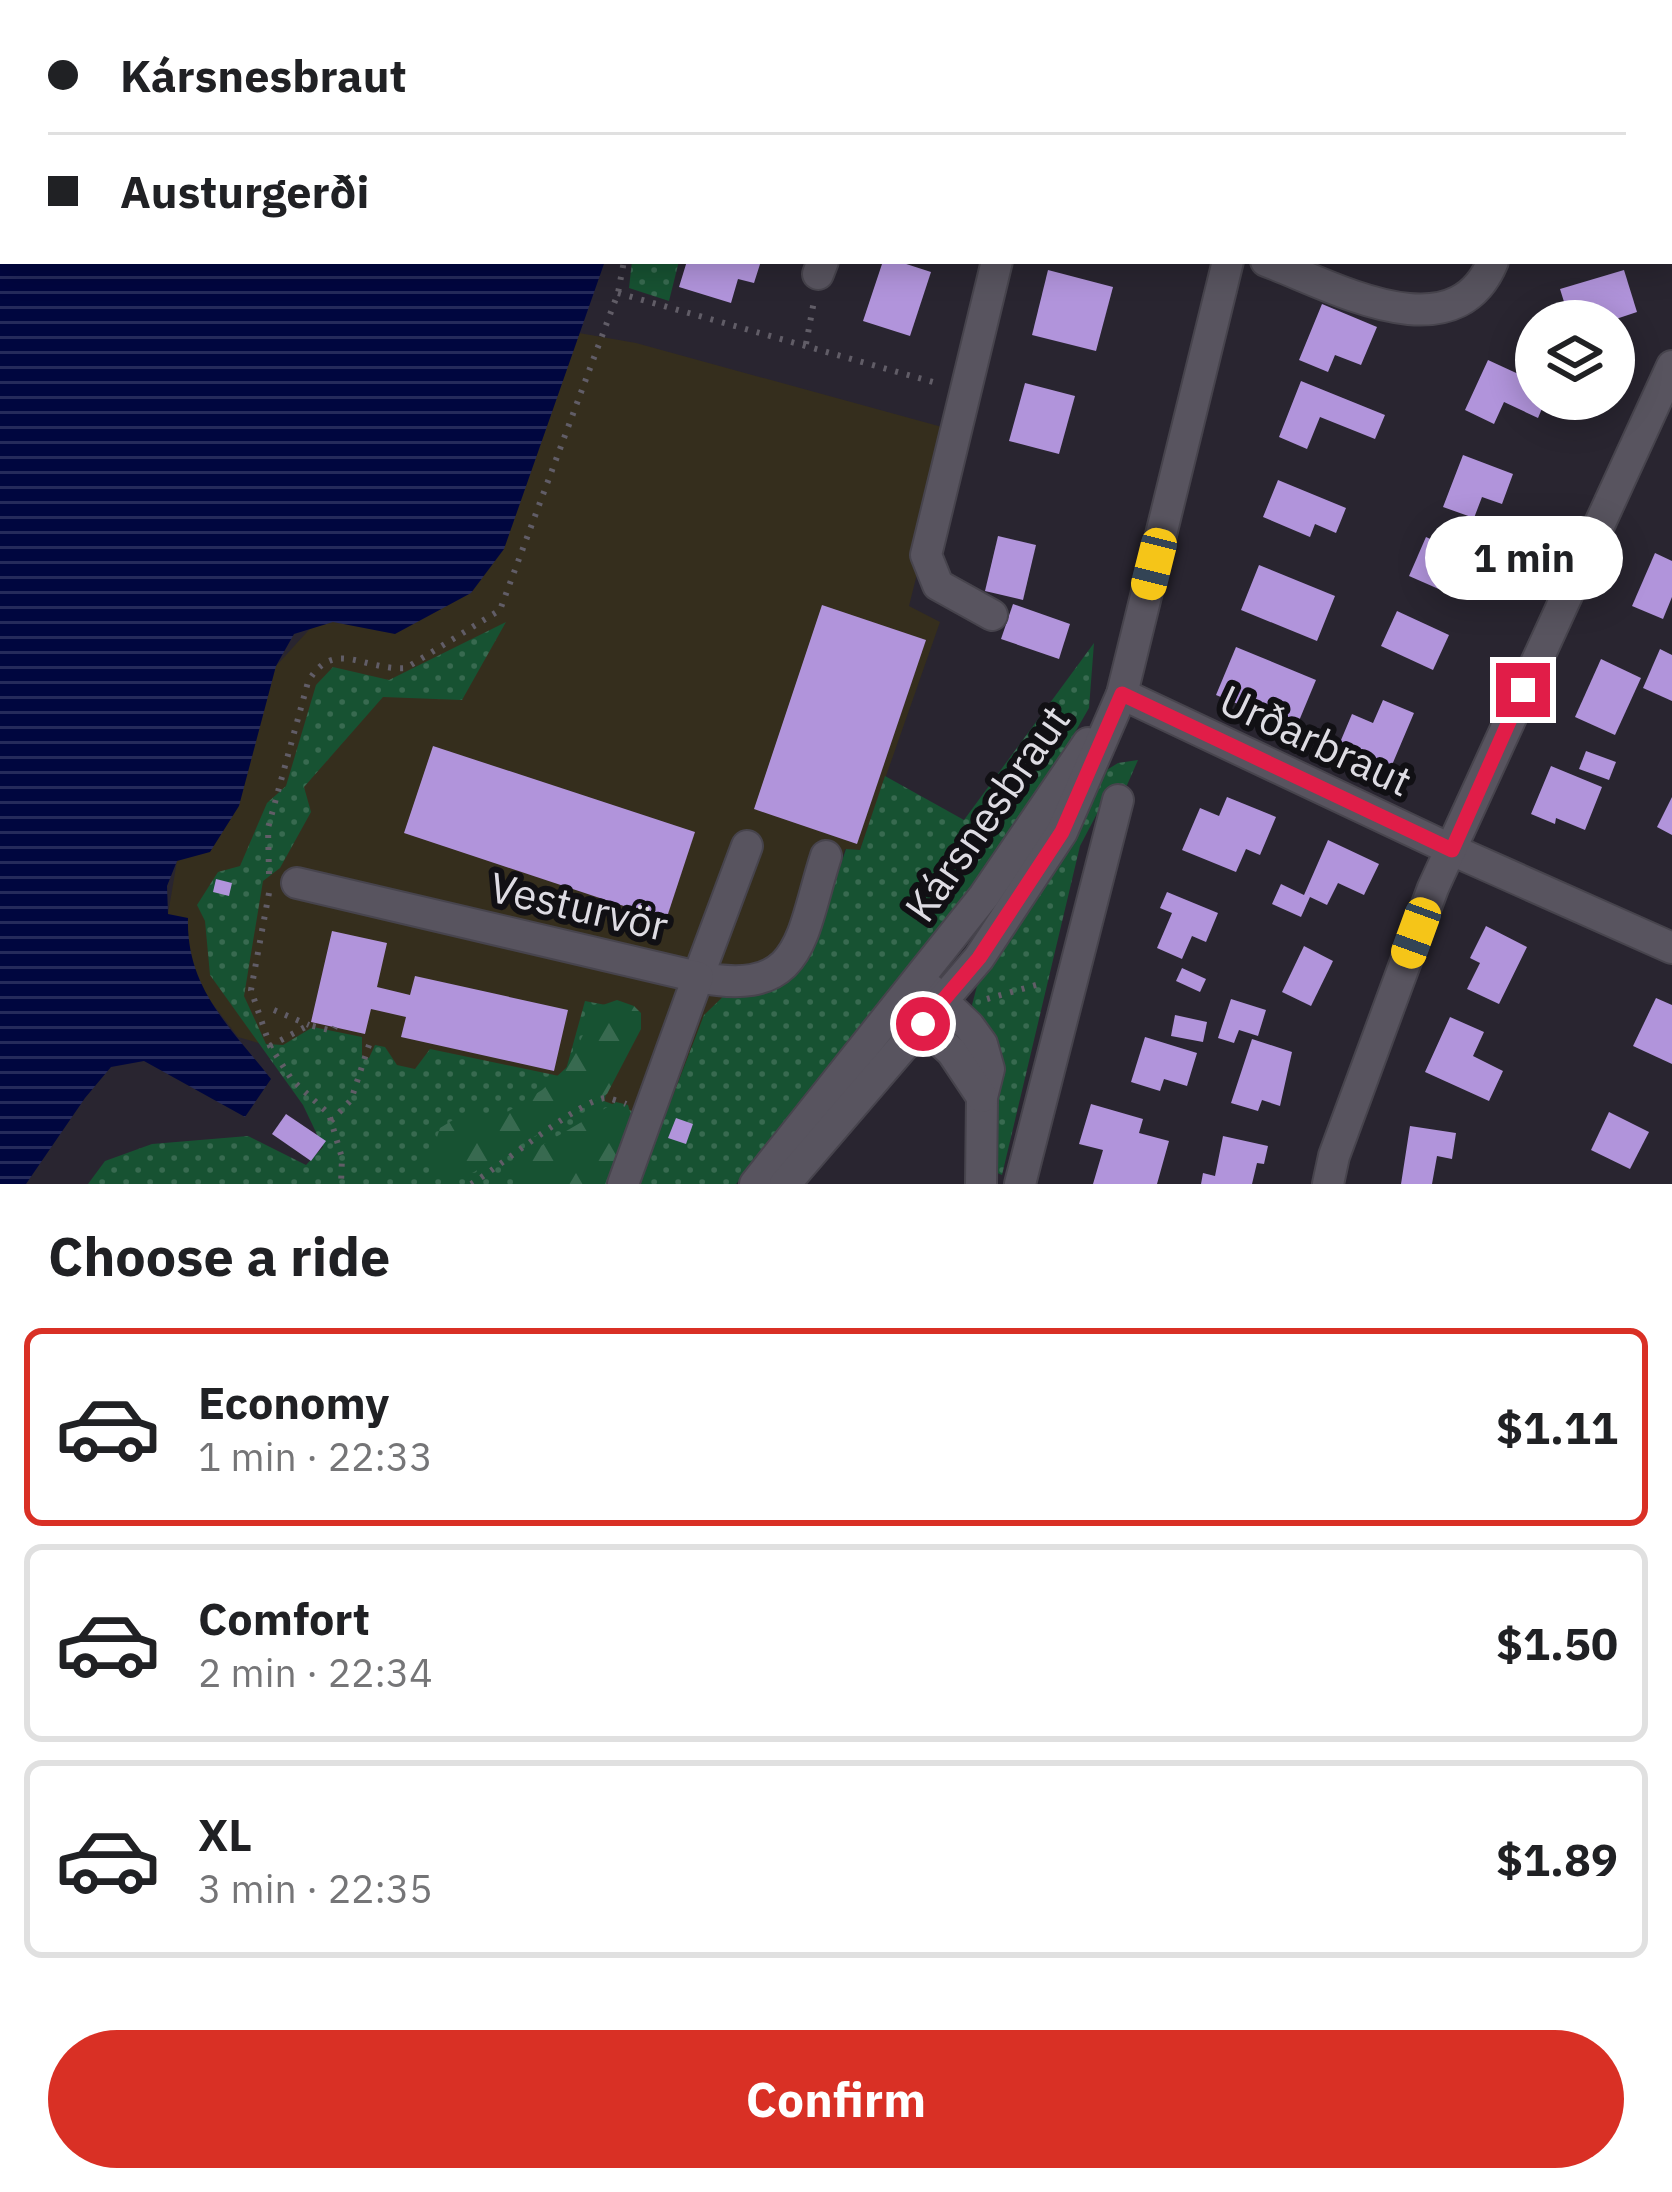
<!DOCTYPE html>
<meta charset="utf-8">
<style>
:root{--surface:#fff;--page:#f6f6f6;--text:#202124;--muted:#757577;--line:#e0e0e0;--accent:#d93025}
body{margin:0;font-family:"IBM Plex Sans",sans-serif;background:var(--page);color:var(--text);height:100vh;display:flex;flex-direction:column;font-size:45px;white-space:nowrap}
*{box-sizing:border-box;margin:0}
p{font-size:39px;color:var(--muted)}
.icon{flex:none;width:66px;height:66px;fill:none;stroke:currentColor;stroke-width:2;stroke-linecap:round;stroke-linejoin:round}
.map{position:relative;height:1184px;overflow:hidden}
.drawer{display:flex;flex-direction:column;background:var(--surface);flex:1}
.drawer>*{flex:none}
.hud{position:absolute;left:0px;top:0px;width:1674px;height:264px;box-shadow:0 6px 30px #0003;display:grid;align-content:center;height:264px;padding:0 48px;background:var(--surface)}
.fabs{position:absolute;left:1515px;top:300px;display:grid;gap:24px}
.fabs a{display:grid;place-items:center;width:120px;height:120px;border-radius:50%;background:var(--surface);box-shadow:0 6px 30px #0003;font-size:60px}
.end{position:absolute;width:54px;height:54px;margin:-27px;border:15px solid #e11d48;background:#fff;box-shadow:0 0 0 6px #fff}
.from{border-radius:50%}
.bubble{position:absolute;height:84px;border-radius:42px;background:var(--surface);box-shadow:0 6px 30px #0003;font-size:39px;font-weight:800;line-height:84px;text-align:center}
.car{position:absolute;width:36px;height:72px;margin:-36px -18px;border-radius:15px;box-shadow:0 0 9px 3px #0007;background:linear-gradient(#f5c518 24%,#345 0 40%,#f5c518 0 76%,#345 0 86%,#f5c518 0)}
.hud b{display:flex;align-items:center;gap:42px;height:114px;font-size:45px}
.hud b+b{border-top:3px solid var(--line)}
.hud i{width:30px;height:30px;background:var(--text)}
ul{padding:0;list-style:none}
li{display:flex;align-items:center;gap:36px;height:198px;margin:0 24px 18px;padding:0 24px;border:6px solid var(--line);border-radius:18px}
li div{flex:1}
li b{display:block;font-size:45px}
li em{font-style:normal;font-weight:800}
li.on{border-color:var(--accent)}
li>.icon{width:108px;height:108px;stroke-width:1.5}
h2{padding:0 48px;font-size:54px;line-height:144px}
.cta{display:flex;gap:24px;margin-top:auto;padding:24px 48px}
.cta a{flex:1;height:138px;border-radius:72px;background:var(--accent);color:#fff;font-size:48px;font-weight:800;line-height:138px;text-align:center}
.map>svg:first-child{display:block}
.industrial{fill:#352e1d}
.green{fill:url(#green-dots)}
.forest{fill:url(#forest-firs)}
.water{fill:url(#water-rules)}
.building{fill:#b194db}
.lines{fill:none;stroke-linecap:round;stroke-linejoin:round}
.minor-casing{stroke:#47444d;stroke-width:34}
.path{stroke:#615d67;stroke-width:6;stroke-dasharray:3 9;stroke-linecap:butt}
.minor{stroke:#58545f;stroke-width:30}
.route{stroke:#e11d48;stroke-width:15}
.labels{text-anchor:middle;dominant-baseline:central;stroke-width:12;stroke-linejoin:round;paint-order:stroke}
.street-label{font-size:42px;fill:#dedce3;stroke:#111014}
</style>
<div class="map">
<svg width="1672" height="1184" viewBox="0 0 1672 1184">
<defs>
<pattern id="green-dots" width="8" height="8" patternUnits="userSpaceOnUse" patternTransform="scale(3)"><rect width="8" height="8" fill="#175232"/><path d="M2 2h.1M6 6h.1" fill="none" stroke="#386a50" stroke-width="1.8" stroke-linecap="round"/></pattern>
<pattern id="forest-firs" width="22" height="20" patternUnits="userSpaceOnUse" patternTransform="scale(3)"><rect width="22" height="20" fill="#175232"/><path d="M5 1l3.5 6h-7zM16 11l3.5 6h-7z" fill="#386a50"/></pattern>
<pattern id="water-rules" width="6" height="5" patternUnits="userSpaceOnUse" patternTransform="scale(3)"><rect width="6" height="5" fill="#00063f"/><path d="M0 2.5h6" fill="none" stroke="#252a5b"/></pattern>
</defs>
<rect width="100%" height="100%" fill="#292530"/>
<path class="industrial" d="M579,333L636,343L953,430L909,606L940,622L860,850L845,849L813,948L796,967L681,1166L238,1037L202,990L168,914L177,861L276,666Z"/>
<g class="green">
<path d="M632,261H679L669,301L629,288Z"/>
<path d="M506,622L462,700L383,697L304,787L311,812L280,868L263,881L244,996L266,1044L283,1045L313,1027L362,1037V1057L369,1058L375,1045L385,1047L397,1065L415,1069L430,1049L564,1077L585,1001L632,1010L604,1101L632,1111L606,1184H88L105,1161L152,1144L248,1136L306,1165L323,1147L303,1105L210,975L205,921L197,905L218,872L240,866L267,803L286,786L316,685L333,667L389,680Z"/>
<path d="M1094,643L1089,708L1017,833L747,1172L736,1184H639L704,1015L734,986L796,967L813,948L846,849L860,850L885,776L964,820Z"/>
<path d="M1138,760L1124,792L1101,806L1080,846L1002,1175L991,1170L990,1047L972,1005L977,986L1059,860L1105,771L1118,763Z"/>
</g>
<g class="forest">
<path d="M617,1000L634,1006L641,1013V1029L607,1094L474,1172L458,1177L436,1170L430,1159L440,1128L461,1115L496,1119L542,1090L567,1067L597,1007Z"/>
<path d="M616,1102L628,1105L631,1115L605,1184H524L508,1171L513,1162Z"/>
</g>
<path class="water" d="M0,0H560L3,3V261H605L504,549L471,593L395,634L333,622L294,634L276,666L239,806L210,852L177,861L167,886L168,914L188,918C186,988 230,1027 271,1079L245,1117L144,1061L111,1067L85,1098L26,1184H0Z"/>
<g class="building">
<path d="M687,261H761L754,283L738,279L731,303L679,287Z"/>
<path d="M883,261H897L931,272L910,336L863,321Z"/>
<path d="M1048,270L1113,287L1096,351L1032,335Z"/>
<path d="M1624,270L1637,312L1610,321H1570L1560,289Z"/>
<path d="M1322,304L1377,327L1361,365L1335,355L1328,372L1299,360Z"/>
<path d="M1488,360L1536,382V399H1546L1538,418L1504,402L1494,424L1465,410Z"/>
<path d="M1301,381L1385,415L1375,439L1320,417L1307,449L1279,437Z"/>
<path d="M1025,383L1075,396L1059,454L1009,441Z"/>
<path d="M1463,455L1513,474L1502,504L1482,497L1474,518L1443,507Z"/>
<path d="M1278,480L1346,508L1336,533L1315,524L1310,537L1263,517Z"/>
<path d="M998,536L1036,545L1023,600L985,591Z"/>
<path d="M1426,537L1474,559L1457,597L1409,576Z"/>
<path d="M1655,553L1672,561V597L1663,619L1632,606Z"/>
<path d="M1259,565L1335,596L1317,641L1241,610Z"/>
<path d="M1013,604L1070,624L1059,659L1001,639Z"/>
<path d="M822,605L926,640L857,844L754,809Z"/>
<path d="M1397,611L1449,635L1433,670L1381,646Z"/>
<path d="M1236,647L1316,680L1296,728L1216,695Z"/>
<path d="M1660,649L1672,655V701L1643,688Z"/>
<path d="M1601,659L1641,678L1615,735L1575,717Z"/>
<path d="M1383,700L1414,713L1392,765L1365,754L1362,763L1336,752L1352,714L1373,723Z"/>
<path d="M433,746L695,832L666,920L404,833Z"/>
<path d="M1586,751L1616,762L1609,780L1579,769Z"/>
<path d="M1551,766L1602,787L1585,830L1556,818L1555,824L1531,814Z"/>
<path d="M1227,797L1276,817L1260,855L1246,849L1236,872L1182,850L1200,808L1219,816Z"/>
<path d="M1672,797V835L1657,827Z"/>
<path d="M1328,840L1379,864L1364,895L1338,883L1327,905L1310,897L1301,917L1272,904L1281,884L1304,895Z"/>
<path d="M216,879L232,883L229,896L213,892Z"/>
<path d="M1167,892L1218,913L1206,942L1192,936L1182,959L1157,948L1172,913L1160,908Z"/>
<path d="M1486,926L1527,947L1499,1004L1467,989L1480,963L1470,958Z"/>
<path d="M332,931L387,943L377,987L410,995L415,976L568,1010L554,1071L401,1037L406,1017L371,1009L365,1034L311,1022Z"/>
<path d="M1304,946L1333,961L1311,1006L1282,992Z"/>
<path d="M1182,968L1206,979L1200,992L1176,981Z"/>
<path d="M1656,998L1672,1005V1064L1633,1046Z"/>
<path d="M1231,999L1266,1010L1258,1036L1239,1030L1234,1043L1218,1038Z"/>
<path d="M1175,1015L1207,1022L1203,1042L1171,1036Z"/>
<path d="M1450,1017L1484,1032L1473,1056L1503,1071L1489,1101L1425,1072Z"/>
<path d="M1145,1037L1197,1053L1187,1086L1164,1079L1160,1091L1131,1082Z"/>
<path d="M1252,1039L1292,1052L1280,1106L1262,1100L1258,1111L1231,1103Z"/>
<path d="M1091,1104L1143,1119L1139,1133L1169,1141L1157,1184H1093L1103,1150L1079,1144Z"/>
<path d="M1609,1112L1649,1132L1630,1169L1591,1150Z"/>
<path d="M286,1114L326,1141L311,1161L272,1134Z"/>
<path d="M676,1118L693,1124L686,1144L668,1138Z"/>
<path d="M1410,1126L1456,1133L1452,1159L1437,1156L1432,1184H1401Z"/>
<path d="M1223,1136L1268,1146L1264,1164L1257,1163L1252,1184H1201L1203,1173L1215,1176Z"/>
</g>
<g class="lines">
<defs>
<g id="minor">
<path d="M906,3L907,0"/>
<path d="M1061,3V0"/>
<path d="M1293,3L1294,0"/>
<path d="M1660,3V0"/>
<path d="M1671,233L1672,237"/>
<path d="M1266,261C1331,285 1454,357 1493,261"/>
<path d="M818,274L823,261"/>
<path d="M992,615L938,585L926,555L997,261"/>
<path d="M1122,694L1452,850L1672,948"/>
<path d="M747,846L698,977C804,998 800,937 826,856"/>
<path d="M297,883L698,977L623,1184"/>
<path d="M931,990L969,1026L982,1044L989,1069L982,1097L981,1184"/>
<path d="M908,1012L952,1052L982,1097"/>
<path d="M755,1184L984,896L1088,743"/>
<path d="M785,1184L979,958L1062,832L1122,694L1228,261"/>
<path d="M1020,1184L1118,800"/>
<path d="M1328,1184L1334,1156L1433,888L1672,366"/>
</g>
</defs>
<use href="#minor" class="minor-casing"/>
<g class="path">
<path d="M618,3V0"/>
<path d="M618,293L940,384"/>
<path d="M806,344L814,301"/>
<path d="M269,874L268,828L308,682C334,637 363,671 406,668L500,610L618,293L624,261"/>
<path d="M269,893L251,990L270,1046L292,1080L329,1114L342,1158L341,1184"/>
<path d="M987,999L1043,983"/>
<path d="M274,1010L309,1025"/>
<path d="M270,1046L309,1025L333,1031L335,1027"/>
<path d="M331,1121L351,1100L369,1045"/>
<path d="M471,1184C500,1167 583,1097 607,1098C609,1098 624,1103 626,1104"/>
</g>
<use href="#minor" class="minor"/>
</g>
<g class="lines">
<path class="route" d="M923,1024L979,958L1062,832L1122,694L1452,850L1523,690"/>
</g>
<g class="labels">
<g class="street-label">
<text transform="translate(1316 740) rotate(25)">Urðarbraut</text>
<text transform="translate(987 813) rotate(-55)">Kársnesbraut</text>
<text transform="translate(579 906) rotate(13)">Vesturvör</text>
</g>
</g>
</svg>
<div class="fabs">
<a><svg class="icon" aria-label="layers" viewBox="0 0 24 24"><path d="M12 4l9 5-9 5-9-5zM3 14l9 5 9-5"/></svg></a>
</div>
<i class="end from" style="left:923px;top:1024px"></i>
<i class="end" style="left:1523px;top:690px"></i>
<div class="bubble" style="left:1425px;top:516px;width:198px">1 min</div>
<i class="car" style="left:1154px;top:564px;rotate:194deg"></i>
<i class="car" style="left:1416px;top:933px;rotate:200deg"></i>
<div class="hud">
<b><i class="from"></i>Kársnesbraut</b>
<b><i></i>Austurgerði</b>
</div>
</div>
<section class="drawer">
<h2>Choose a ride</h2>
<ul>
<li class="on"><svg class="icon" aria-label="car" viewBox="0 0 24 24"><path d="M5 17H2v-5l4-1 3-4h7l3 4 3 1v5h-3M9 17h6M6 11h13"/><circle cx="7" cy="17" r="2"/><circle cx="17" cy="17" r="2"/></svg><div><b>Economy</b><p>1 min · 22:33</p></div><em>$1.11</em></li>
<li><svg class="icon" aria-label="car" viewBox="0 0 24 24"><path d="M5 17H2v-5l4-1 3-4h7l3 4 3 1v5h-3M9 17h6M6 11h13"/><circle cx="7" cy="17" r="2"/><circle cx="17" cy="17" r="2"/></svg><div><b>Comfort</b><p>2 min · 22:34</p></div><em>$1.50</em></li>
<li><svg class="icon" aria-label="car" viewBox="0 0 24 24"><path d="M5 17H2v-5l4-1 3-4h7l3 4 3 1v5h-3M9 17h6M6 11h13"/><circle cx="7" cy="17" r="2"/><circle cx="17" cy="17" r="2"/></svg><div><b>XL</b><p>3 min · 22:35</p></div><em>$1.89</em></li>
</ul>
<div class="cta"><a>Confirm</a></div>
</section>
